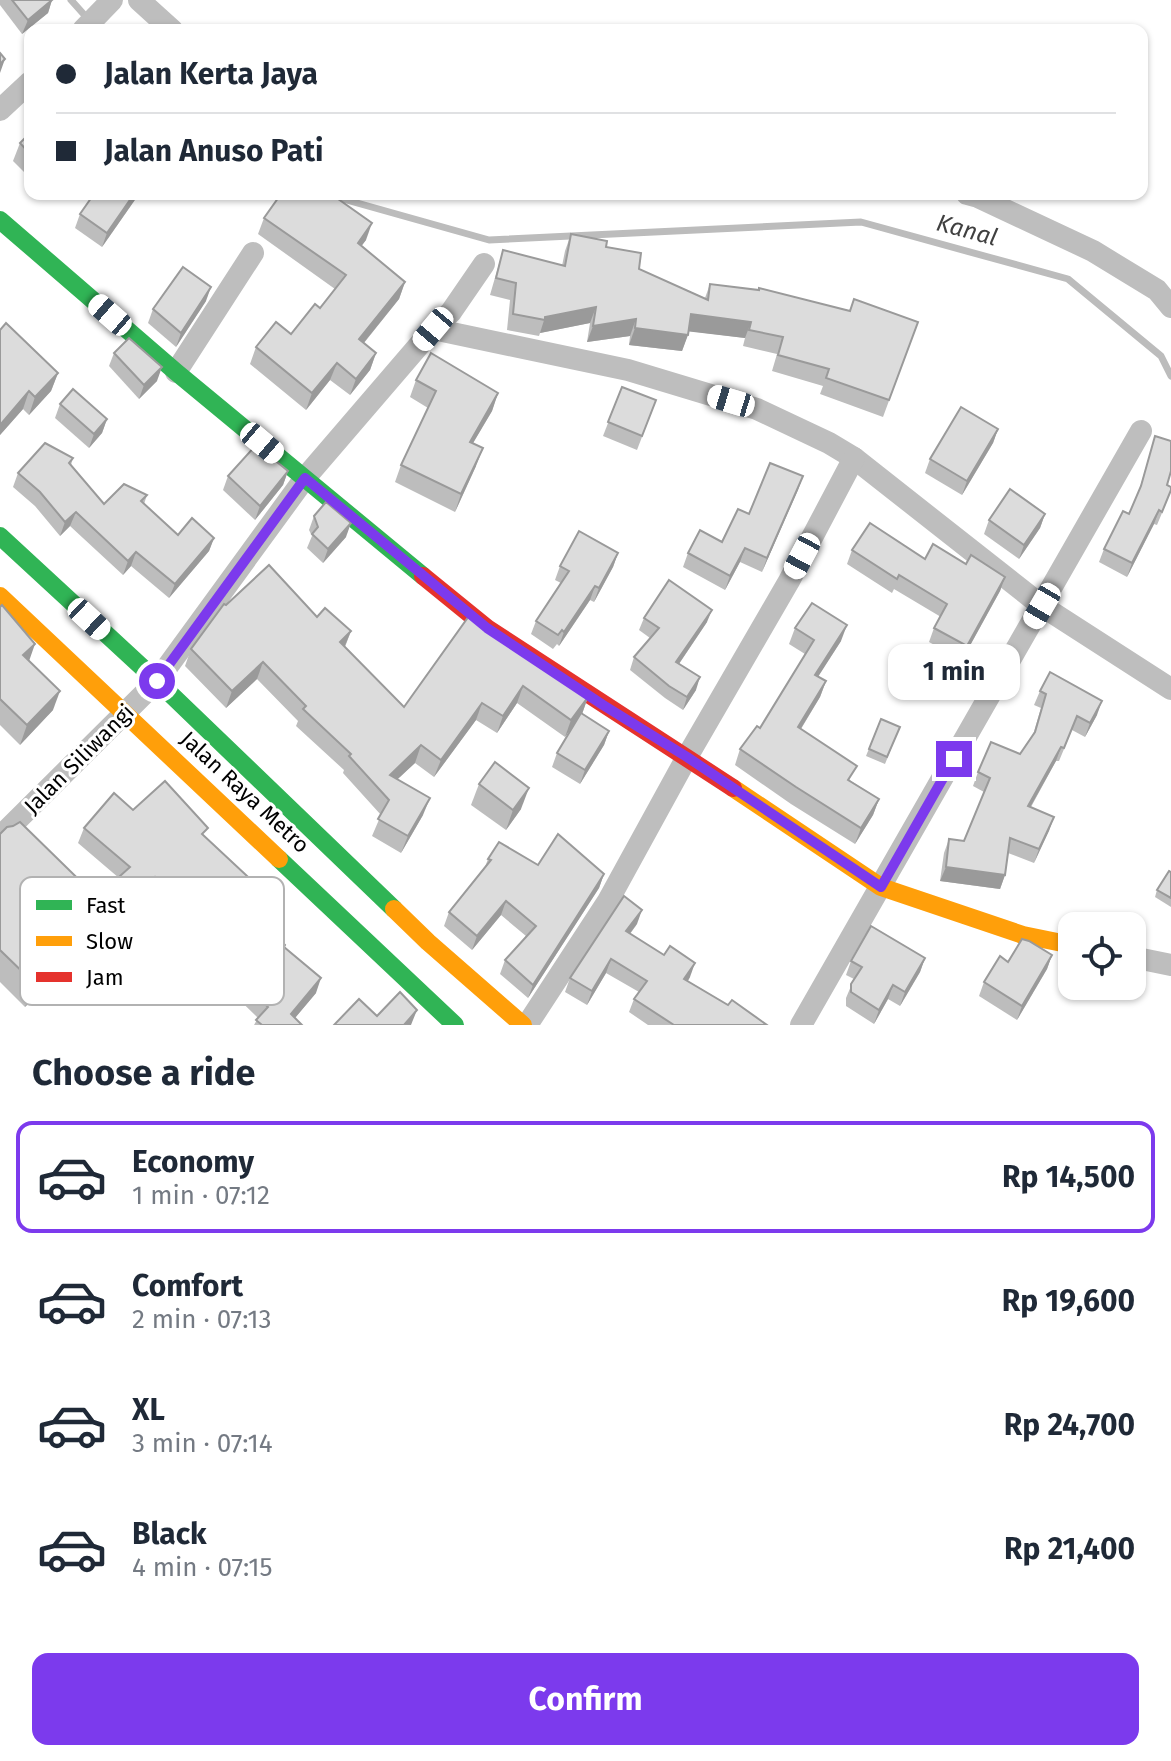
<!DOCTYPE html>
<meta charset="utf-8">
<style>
:root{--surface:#fff;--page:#f2f2f3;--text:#1f2937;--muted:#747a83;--line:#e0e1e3;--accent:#7c3aed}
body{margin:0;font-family:"Fira Sans",sans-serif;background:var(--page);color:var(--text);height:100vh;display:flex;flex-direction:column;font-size:30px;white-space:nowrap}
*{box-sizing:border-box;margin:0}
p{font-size:26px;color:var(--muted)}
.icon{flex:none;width:44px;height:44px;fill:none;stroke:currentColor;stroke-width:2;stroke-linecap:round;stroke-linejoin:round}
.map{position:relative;height:1025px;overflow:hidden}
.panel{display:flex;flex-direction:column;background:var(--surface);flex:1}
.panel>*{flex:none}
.hud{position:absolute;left:24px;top:24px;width:1124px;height:176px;border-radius:16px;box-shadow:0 2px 6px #0004;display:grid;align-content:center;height:176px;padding:0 32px;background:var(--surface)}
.fabs{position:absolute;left:1058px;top:912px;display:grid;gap:16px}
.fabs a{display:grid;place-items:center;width:88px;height:88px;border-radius:16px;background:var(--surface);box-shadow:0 2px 6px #0004;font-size:40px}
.end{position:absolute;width:36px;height:36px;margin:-18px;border:10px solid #7c3aed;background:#fff;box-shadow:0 0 0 4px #fff}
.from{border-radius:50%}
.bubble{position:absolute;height:56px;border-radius:16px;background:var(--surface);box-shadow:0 2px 6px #0004;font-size:26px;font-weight:700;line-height:56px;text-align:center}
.car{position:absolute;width:24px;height:48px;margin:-24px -12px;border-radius:10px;box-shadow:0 0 6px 2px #0007;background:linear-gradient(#fff 24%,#345 0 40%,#fff 0 76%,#345 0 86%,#fff 0)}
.hud b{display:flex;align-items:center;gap:28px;height:76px;font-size:30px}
.hud b+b{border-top:2px solid var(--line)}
.hud i{width:20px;height:20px;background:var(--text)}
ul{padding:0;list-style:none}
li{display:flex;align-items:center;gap:24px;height:112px;margin:0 16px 12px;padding:0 16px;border:4px solid transparent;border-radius:16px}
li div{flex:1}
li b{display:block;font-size:30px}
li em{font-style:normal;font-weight:700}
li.selected{border-color:var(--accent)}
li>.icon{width:72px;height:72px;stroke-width:1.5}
h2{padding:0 32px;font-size:36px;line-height:96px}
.action{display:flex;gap:16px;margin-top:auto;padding:16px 32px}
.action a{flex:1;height:92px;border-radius:16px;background:var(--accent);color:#fff;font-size:32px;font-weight:700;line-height:92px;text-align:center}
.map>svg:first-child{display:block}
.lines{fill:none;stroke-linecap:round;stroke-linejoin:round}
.stream{stroke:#bcbcbc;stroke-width:7}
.street{stroke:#bebebe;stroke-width:22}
.fast{stroke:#30b455;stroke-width:18}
.slow{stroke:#ff9f0a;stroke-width:18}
.jam{stroke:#e5322d;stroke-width:18}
.wall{fill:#bdbdbd}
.shaded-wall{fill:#9a9a9a}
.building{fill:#dcdcdc;stroke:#9a9a9a;stroke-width:2}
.route{stroke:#7c3aed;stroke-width:10}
.labels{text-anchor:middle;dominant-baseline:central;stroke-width:6;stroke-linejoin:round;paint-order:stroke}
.street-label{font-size:22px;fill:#000;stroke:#fff}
.water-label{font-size:24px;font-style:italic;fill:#404040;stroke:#fff}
.key{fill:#fff;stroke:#b2b2b2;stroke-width:2}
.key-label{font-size:22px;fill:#000}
</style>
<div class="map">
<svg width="1171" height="1025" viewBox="0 0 1171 1025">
<rect width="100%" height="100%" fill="#fff"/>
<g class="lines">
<g class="stream">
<path d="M71,0L88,19"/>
<path d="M334,194L343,199L489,240L861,222L1068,279L1161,356L1171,376"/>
</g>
<g class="street">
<path d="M139,0L172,30"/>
<path d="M83,30L112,0"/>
<path d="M0,110L30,82"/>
<path d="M967,194L978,197L1093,251L1157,290L1171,307"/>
<path d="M433,329L628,370L757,409L829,443L854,458L1042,606L1171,689"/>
<path d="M176,372L253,253"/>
<path d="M0,837L157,681L305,478L433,329L451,312L484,264"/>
<path d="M1132,957L1171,965"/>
<path d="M527,1025L608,901L687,757L789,581L854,458"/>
<path d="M801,1025L1141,431"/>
</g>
<g class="fast">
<path d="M0,220L176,372L423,576"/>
<path d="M0,536L157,681L394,909"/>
<path d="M279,859L455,1025"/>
</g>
<g class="slow">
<path d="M0,596L279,859"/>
<path d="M733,788L881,887L1023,935L1072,945"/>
<path d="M394,909L428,942L523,1025"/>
</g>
<path class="jam" d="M423,576L487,628L733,788"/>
</g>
<g class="wall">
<path d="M0,0H52L48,13L22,34L0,5Z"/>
<path d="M30,133V178L13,161L20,143Z"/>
<path d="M139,194L102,247L75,228L80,214Z"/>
<path d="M264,218L366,240L361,246L405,282L399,299L364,343L376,353L370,370L350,395L330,380L306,410L250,364L256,347L291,334L320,308L335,289L258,234Z"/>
<path d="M571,234L606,247L639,269L705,298L710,284L850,311L918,322L883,417L820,394L823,386L772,371L777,354L743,346L745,338L689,331L682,351L629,345L630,336L587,342L590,323L540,333L539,336L507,330L510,300L490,295L503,250L562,266L565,251Z"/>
<path d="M206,301L176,347L148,323L153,309Z"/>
<path d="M0,330L58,373L51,391L29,415L23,409L0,435Z"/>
<path d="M114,353L157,381L139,399L109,366Z"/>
<path d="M416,380L498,393L492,411L473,443L476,466L455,512L395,482L401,465L428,408L410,397Z"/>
<path d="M622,387L656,400L637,450L603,436Z"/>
<path d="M60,404L107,419L102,433L89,448L55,418Z"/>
<path d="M998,429L993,443L962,495L925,473L930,459Z"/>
<path d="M1155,436L1167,485V501L1157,525L1154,524L1127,577L1099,562L1104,549L1129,514L1138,494Z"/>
<path d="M73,458L71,465L104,504L147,495L144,504L178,535L214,538L209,551L169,598L131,566L123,575L70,526L60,536L35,506L13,487L18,473Z"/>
<path d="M288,471L283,485L255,520L223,490L228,476Z"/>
<path d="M803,476L762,572L740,562L725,590L683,567L688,553L722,542L749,514Z"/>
<path d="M1045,514L1040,528L1019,559L984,534L989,520Z"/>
<path d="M314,516L346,537L323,563L307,548L312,536L309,530Z"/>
<path d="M852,550L966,564L1005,577L1000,591L962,660L929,642L934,628L941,617L894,589L892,593L847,564Z"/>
<path d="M618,553L613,567L594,602L590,600L559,646L557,644L553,649L531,634L536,621L561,583L555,580L560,566Z"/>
<path d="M0,607L29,661L53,710L20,745L0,725Z"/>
<path d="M317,617L351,631L345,647L404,707L483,627L588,697L582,714L609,731L604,745L580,784L552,767L557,753L572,727L565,737L517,703L497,733L476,720L434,777L415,763L397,779L423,815L401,853L372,836L381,815L343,773L344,770L296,726L298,721L257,679L226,708L185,666L191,649Z"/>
<path d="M644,618L707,622L679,664L696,690L683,710L665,698L630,670L634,657L650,638L639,630Z"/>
<path d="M795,628L841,641L818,676L826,681L820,697L801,729L851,781L879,799L873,815L855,844L791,804L735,765L740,749L760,728L805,654L789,644Z"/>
<path d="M1040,691L1097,715L1085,737L1072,730L1059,761H1056L1031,807L1054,817L1034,863L1008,853L1005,875L1000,889L940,881L944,853L949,839L964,841L984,792L973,786L978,772L1020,754L1033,735L1041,708L1034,705Z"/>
<path d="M881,719L900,727L885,764L866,756Z"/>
<path d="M479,784L521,809L506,830L471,805Z"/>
<path d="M133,810L205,837L273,920L266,927L285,945V947L316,993L295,1018L302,1025H254L258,1018L221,982L224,972L202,952L207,937L176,910L172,915L149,892L131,909L115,891L119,878L78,843L84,828Z"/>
<path d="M0,834L99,931L25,1007L0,982Z"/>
<path d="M488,859L604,874L599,888L528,998L500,974L505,960L526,936L501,915L472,950L444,926L449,912L485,867Z"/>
<path d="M1171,872V907L1155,897L1157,890Z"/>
<path d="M637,924L630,934L690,977L688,981L728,1005L767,1025H648L629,1012L634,999L639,992L606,973L587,1005L565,992L570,978Z"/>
<path d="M1052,955L1047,969L1017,1020L979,996L984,982L1008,962Z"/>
<path d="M925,958L920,972L900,1006L888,999L874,1024L846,1006V998L854,979L846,975L851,961Z"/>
</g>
<g class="shaded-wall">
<path d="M52,0L48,13L22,34L28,20Z"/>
<path d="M5,59L0,73V74V64Z"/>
<path d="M134,194H139L102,247L107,233Z"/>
<path d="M372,223L366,240L351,260L358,243Z"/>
<path d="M405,282L399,299L353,356L359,339Z"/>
<path d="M211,287L206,301L176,347L181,333Z"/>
<path d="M596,307L590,323L540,333L545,317Z"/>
<path d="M691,314L751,322L745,338L685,331Z"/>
<path d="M636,319L630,336L587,342L593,326Z"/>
<path d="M635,328L688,335L682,351L629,345Z"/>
<path d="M376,353L370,370L350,395L356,379Z"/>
<path d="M337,363L330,380L306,410L312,393Z"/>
<path d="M162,367L157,381L139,399L144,385Z"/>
<path d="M58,373L51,391L29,415L35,397Z"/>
<path d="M29,391L23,409L0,435V425Z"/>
<path d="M498,393L492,411L463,460L470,442Z"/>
<path d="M107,419L102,433L89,448L94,434Z"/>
<path d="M998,429L993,443L962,495L967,481Z"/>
<path d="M483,448L476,466L455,512L461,494Z"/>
<path d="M288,471L283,485L255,520L260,506Z"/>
<path d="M803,476L798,490L762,572L767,558Z"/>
<path d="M1159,510L1154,524L1127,577L1132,563Z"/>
<path d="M76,512L70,526L60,536L65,522Z"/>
<path d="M1045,514L1040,528L1019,559L1024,545Z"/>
<path d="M351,523L346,537L323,563L328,549Z"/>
<path d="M214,538L209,551L169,598L175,584Z"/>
<path d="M745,548L740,562L725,590L730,576Z"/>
<path d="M136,552L131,566L123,575L128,561Z"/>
<path d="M618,553L613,567L594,602L599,588Z"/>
<path d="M1005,577L1000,591L962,660L967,646Z"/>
<path d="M595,586L590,600L559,646L564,632Z"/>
<path d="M712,610L707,622L672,674L676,662Z"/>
<path d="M847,625L841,641L809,691L815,675Z"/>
<path d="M351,631L344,648L340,642Z"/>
<path d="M35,644L28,664L23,655Z"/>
<path d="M263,662L257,679L226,708L232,691Z"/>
<path d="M700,677L696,690L683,710L687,697Z"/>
<path d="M826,681L820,697L792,743L798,727Z"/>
<path d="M523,686L517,703L497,733L503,716Z"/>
<path d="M60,691L53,710L20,745L27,725Z"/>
<path d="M588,697L582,714L565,737L571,720Z"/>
<path d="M1102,701L1097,715L1085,737L1090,723Z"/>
<path d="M482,703L476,720L434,777L441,760Z"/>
<path d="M609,731L604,745L580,784L585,770Z"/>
<path d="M421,745L415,763L384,792L390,775Z"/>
<path d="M1061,747L1056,761L1023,820L1028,806Z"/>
<path d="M529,788L521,809L506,830L513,810Z"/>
<path d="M430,798L423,815L401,853L408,836Z"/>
<path d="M879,799L873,815L855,844L861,828Z"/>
<path d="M1054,817L1049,831L1034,863L1039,849Z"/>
<path d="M946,867L1005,875L1000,889L940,881Z"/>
<path d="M604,874L599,888L528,998L533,985Z"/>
<path d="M155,877L149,892L131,909L137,894Z"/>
<path d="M182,895L176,910L172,915L177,900Z"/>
<path d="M506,901L501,915L472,950L477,936Z"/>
<path d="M278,905L273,920L256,937L262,922Z"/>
<path d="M107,907L99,931L25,1007L34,983Z"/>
<path d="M642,910L637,924L621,945L626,931Z"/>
<path d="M1052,955L1047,969L1017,1020L1022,1006Z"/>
<path d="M925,958L920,972L900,1006L905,992Z"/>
<path d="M611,959L606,973L587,1005L592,991Z"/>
<path d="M695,963L690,977L680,993L684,979Z"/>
<path d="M321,978L316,993L289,1025L291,1014Z"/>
<path d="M893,985L888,999L874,1024L879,1010Z"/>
<path d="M417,1010L411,1025H404Z"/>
</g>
<g class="building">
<path d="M12,0H52L28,20Z"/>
<path d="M0,53L5,59L0,64Z"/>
<path d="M30,133V154L20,143Z"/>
<path d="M94,194H134L107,233L80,214Z"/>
<path d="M281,194H331L372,223L358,243L405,282L359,339L376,353L356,379L337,363L312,393L256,347L276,322L291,334L315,304L320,308L346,275L264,218Z"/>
<path d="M571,234L607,241L606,247L641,253L639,269L708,300L710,284L759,290V288L850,311L854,299L918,322L889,400L826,378L829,369L778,355L783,337L749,330L751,322L691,314L688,335L635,328L636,319L593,326L596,307L545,317V320L513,314L516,283L496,278L503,250L565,266Z"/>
<path d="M183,267L211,287L181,333L153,309Z"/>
<path d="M6,323L58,373L35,397L29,391L0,425V330Z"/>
<path d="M129,338L162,367L144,385L114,353Z"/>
<path d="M431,353L498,393L470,442L483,448L461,494L401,465L436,391L416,380Z"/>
<path d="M622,387L656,400L642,436L608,422Z"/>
<path d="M73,389L107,419L94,434L60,404Z"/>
<path d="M961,407L998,429L967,481L930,459Z"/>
<path d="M1155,436L1171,441V471L1167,485L1171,487V490L1162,512L1159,510L1132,563L1104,549L1123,511L1129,514L1141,486Z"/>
<path d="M45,443L73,458L69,463L104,504L124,484L147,495L141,501L178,535L192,518L214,538L175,584L136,552L128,561L76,512L65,522L40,492L18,473Z"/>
<path d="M256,445L288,471L260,506L228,476Z"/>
<path d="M770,463L803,476L767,558L745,548L730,576L688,553L700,530L722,542L738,509L749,514Z"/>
<path d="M1010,489L1045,514L1024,545L989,520Z"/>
<path d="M326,502L351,523L328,549L312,534L318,527L314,516Z"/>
<path d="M870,523L925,559L933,544L966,564L971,555L1005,577L967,646L934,628L947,604L899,575L897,579L852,550Z"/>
<path d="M579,531L618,553L599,588L595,586L564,632L562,630L558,635L536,621L569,571L560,566Z"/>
<path d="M269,565L317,617L325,608L351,631L340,642L404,707L469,616L483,627L588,697L571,720L523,686L503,716L482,703L441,760L421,745L390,775L430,798L408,836L378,819L389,800L349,756L351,754L303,709L306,706L263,662L232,691L191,649L224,604L226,605Z"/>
<path d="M669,580L712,610L676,662L700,677L687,697L669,686L634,657L659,628L644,618Z"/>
<path d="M812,603L847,625L815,675L826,681L798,727L857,766L848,780L879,799L861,828L796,787L740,749L757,726L760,728L814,640L795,628Z"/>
<path d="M2,605L35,644L23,655L60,691L27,725L0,699V607Z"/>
<path d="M1050,672L1102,701L1090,723L1077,716L1064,748L1061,747L1028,806L1054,817L1039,849L1010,838L1005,875L946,867L949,839L964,841L990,778L978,772L991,742L1020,754L1035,732L1046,694L1040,691Z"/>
<path d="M581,713L609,731L585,770L557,753Z"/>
<path d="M881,719L900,727L887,757L869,749Z"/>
<path d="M495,762L529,788L513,810L479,784Z"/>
<path d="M165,781L208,828L202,834L278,905L262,922L285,945L284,947L321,978L291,1014L302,1025H262L256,1020L268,1007L226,967L232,960L207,937L217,926L182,895L177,900L155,877L137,894L120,876L130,867L84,828L114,793L133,810Z"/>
<path d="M20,822L107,907L34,983L0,950V834L7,827L13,826Z"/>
<path d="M558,834L604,874L533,985L505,960L536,926L506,901L477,936L449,912L491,860L488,859L499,842L538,865Z"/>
<path d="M1169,871L1171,872V898L1157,890Z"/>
<path d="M624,896L642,910L626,931L664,955L670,946L695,963L684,979L728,1005L732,1000L767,1025H674L634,999L647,981L611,959L592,991L570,978Z"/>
<path d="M871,926L925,958L905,992L893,985L879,1010L851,992V984L862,967L851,961Z"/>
<path d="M1022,939L1029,941L1052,955L1022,1006L984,982L1000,956L1008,962Z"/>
<path d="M400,992L417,1010L404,1025H334L359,999L377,1016Z"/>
</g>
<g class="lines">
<path class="route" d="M157,681L305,478L487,628L603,705L687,757L881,887L954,759"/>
</g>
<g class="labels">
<g class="street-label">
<text transform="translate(79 759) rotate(-45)">Jalan Siliwangi</text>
<text transform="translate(245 792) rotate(43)">Jalan Raya Metro</text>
</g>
<g class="water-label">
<text transform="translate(967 230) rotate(15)">Kanal</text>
</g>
</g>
<rect x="20" y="877" width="264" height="128" rx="12" class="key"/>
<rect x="36" y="900" width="36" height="10" fill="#30b455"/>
<rect x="36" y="936" width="36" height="10" fill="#ff9f0a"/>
<rect x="36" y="972" width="36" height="10" fill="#e5322d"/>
<g class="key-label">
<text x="86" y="913">Fast</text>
<text x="86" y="949">Slow</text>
<text x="86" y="985">Jam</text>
</g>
</svg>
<div class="fabs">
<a><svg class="icon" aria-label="locate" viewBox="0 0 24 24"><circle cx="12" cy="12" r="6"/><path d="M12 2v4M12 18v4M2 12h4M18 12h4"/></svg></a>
</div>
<i class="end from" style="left:157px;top:681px"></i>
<i class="end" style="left:954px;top:759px"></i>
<div class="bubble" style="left:888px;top:644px;width:132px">1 min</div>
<i class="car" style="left:110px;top:315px;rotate:311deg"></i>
<i class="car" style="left:433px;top:329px;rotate:220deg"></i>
<i class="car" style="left:731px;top:401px;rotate:287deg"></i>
<i class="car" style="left:262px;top:443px;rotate:130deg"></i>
<i class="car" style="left:802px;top:556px;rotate:208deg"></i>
<i class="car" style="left:1042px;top:606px;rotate:210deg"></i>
<i class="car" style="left:89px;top:619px;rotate:133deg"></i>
<div class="hud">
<b><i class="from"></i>Jalan Kerta Jaya</b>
<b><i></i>Jalan Anuso Pati</b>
</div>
</div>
<section class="panel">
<h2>Choose a ride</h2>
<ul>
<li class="selected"><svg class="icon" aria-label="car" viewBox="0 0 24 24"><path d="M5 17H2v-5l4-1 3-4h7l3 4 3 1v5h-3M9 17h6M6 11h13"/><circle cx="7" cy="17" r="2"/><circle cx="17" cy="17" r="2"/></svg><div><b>Economy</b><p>1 min · 07:12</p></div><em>Rp 14,500</em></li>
<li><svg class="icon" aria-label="car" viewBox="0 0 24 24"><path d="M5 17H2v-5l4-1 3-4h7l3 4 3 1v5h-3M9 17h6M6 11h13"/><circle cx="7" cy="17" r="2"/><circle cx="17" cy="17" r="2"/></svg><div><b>Comfort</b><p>2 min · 07:13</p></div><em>Rp 19,600</em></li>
<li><svg class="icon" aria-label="car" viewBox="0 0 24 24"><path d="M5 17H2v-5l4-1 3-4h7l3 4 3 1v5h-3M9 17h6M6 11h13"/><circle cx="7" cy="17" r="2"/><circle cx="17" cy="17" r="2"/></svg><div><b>XL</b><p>3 min · 07:14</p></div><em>Rp 24,700</em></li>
<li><svg class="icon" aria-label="car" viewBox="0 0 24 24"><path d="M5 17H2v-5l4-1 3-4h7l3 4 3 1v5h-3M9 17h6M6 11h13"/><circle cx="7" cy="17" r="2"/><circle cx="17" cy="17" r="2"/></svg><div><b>Black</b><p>4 min · 07:15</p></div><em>Rp 21,400</em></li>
</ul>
<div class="action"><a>Confirm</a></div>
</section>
